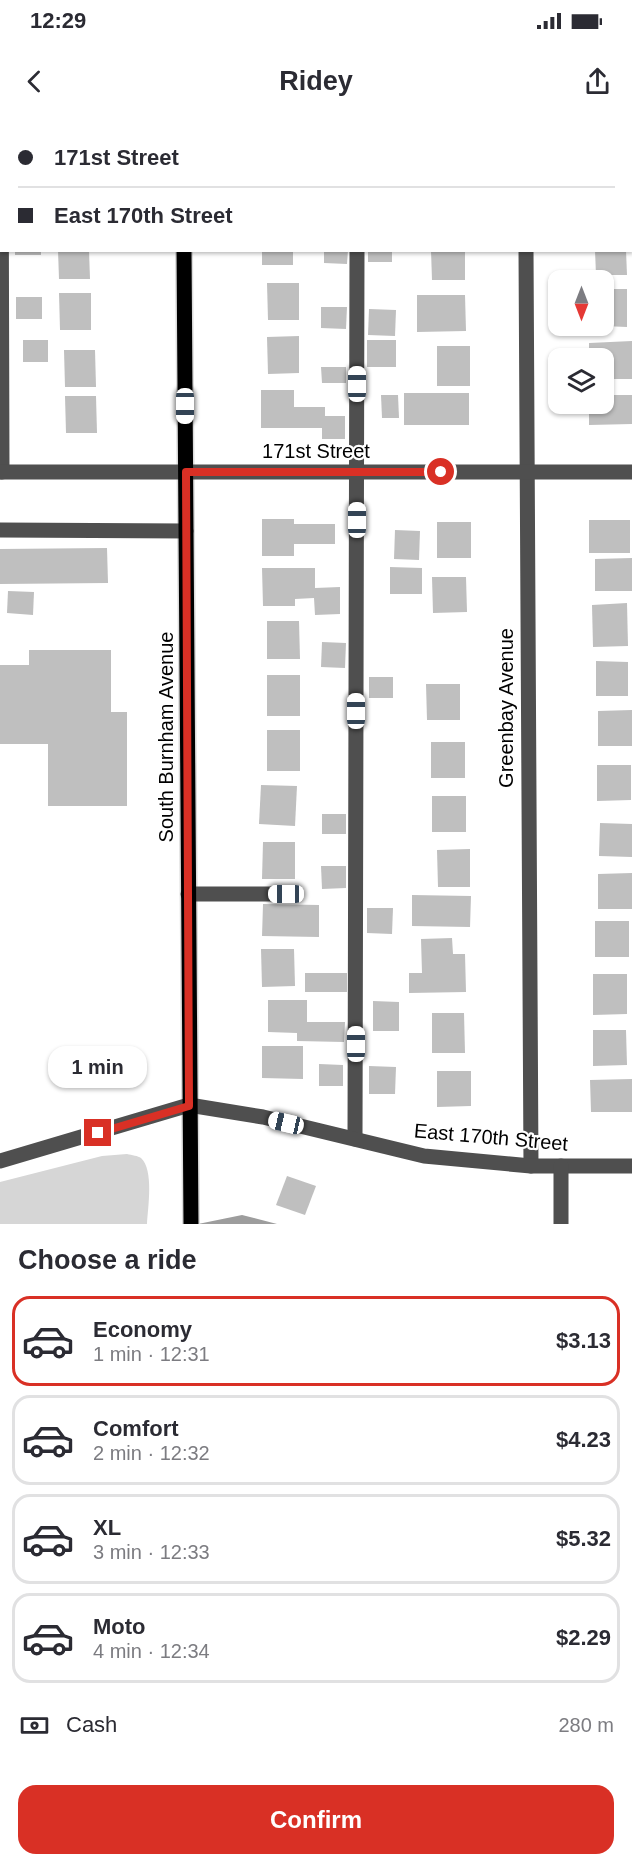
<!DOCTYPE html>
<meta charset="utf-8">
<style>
:root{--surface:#fff;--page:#f2f2f3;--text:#2b2b33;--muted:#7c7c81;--line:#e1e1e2;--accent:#d93025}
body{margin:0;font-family:Helvetica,sans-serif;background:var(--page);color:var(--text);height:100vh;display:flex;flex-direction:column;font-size:22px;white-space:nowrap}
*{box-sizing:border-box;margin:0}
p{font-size:20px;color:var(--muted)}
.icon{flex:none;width:33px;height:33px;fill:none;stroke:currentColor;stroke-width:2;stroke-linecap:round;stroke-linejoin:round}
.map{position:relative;height:1104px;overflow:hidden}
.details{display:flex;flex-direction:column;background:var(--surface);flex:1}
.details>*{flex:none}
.hud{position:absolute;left:0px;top:0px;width:633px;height:132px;box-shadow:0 2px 4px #0004;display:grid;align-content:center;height:132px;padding:0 18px;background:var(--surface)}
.needle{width:39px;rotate:180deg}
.controls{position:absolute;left:548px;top:150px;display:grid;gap:12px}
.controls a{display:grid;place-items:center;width:66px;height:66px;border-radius:12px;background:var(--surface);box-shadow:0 2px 4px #0004;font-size:30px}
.end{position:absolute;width:27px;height:27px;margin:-14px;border:8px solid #d93025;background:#fff;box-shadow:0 0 0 3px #fff}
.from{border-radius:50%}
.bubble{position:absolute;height:42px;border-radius:18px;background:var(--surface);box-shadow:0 2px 4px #0004;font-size:20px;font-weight:800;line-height:42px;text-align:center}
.car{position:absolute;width:18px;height:36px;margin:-18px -9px;border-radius:8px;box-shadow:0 0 4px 2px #0007;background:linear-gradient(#fff 24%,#345 0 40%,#fff 0 76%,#345 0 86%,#fff 0)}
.hud b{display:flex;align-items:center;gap:21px;height:57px;font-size:22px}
.hud b+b{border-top:2px solid var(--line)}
.hud i{width:15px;height:15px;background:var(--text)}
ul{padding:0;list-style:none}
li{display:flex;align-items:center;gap:18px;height:90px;margin:0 12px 9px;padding:0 6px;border:3px solid var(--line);border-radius:18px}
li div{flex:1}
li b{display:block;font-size:22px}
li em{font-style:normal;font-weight:800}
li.on{border-color:var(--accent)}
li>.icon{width:54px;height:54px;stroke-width:1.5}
h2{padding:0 18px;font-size:27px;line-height:72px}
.pay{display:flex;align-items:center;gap:15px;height:66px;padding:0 18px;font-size:22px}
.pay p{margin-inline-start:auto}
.primary-button{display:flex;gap:12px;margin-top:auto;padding:12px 18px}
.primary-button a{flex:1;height:69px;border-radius:18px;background:var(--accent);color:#fff;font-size:24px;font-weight:800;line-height:69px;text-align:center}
.status{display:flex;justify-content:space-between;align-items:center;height:42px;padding:0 30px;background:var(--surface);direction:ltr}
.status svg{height:16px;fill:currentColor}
header{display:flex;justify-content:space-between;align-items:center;height:78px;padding:0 18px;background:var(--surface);font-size:27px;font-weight:800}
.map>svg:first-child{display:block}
.green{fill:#d6d6d6}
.water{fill:#9d9d9d}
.building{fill:#bfbfbf}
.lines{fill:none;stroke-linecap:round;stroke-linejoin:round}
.major-casing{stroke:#dbdbdb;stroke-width:18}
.minor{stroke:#4f4f4f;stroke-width:15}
.major{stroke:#000;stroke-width:15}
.route{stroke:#d93025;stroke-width:8}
.labels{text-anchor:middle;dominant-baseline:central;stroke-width:4.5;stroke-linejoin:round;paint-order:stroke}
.street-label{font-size:20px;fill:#000;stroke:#fff}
</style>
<div class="status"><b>12:29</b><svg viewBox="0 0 49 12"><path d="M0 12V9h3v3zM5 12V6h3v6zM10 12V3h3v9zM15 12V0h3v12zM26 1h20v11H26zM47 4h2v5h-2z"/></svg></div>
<header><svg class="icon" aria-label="back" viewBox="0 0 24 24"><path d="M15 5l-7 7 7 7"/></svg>Ridey<svg class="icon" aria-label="share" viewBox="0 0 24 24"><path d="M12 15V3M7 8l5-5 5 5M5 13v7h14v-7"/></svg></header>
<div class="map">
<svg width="632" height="1104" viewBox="0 0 632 1104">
<rect width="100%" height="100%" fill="#fff"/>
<path class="green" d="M127,1034C132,1035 138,1036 141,1038C154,1050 148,1087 147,1104H0V1062L102,1036Z"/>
<path class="water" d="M242,1095L277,1104H198Z"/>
<g class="building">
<rect x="15" y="130" width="26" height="5"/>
<path d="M58,130H89L90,159H59Z"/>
<rect x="262" y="130" width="31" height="15"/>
<path d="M324,130H348L347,144L324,143Z"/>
<rect x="368" y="130" width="24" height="12"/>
<path d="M431,130H465V160H432Z"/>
<path d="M595,130H626L627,155H596Z"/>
<path d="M267,163H299V200H268Z"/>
<path d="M603,169H627V207L603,206Z"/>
<path d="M59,173H91V210H60Z"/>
<path d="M417,175H465L466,211L417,212Z"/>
<rect x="16" y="177" width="26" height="22"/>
<path d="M321,187H347L346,209L321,208Z"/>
<path d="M369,189L396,190L395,216L368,215Z"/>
<path d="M299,216V253L268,254L267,217Z"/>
<rect x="23" y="220" width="25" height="22"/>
<rect x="367" y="220" width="29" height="27"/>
<path d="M632,221V259H603V238H589V223Z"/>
<rect x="437" y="226" width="33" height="40"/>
<path d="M64,230H95L96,267H65Z"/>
<path d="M321,247H346V263H322Z"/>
<path d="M261,270H294V287H325V296H345V319H322V308H261Z"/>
<rect x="404" y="273" width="65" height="32"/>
<path d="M381,275H398L399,298H382Z"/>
<path d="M603,275H632V304L589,305V284H603Z"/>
<path d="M65,276H96L97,313H66Z"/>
<path d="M262,399H294V404H335V424H294V436H262Z"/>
<rect x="589" y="400" width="41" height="33"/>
<rect x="437" y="402" width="34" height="36"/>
<path d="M395,410L420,411L419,440L394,439Z"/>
<path d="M107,428L108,463L0,464V429Z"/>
<path d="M632,438V471H595V439Z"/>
<path d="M390,447L422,448V474H390Z"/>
<path d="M262,448H315V468L340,467V494L315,495L314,478L295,479V486H263Z"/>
<path d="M432,457H466L467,492L433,493Z"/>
<path d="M8,471L34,472L33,495L7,493Z"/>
<path d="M627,483L628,526L593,527L592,485Z"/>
<path d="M267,501H299L300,539H267Z"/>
<path d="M322,522L346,523L345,548L321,547Z"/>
<path d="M29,530H111V592H127V686H48V624H0V545H29Z"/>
<path d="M596,541L628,542V576H596Z"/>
<rect x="267" y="555" width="33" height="41"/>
<rect x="369" y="557" width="24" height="21"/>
<path d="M426,564H460V600H427Z"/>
<path d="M632,590V626H598V591Z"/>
<rect x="267" y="610" width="33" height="41"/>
<rect x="431" y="622" width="34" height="36"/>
<path d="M597,645H631V680L597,681Z"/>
<path d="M261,665L297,666L295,706L259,704Z"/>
<rect x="432" y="676" width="34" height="36"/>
<rect x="322" y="694" width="24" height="20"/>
<path d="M600,703L632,704V737L599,736Z"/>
<path d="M263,722H295V759H262Z"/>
<path d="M470,729V767H438L437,730Z"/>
<path d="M321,746H346V768L322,769Z"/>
<path d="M632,753V789H598V754Z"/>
<path d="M412,775L471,776L470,807L412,806Z"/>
<path d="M263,784L319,785V817L262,816Z"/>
<path d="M367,788H393L392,814L367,813Z"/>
<rect x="595" y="801" width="34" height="36"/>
<path d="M452,818L453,834H465L466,872L409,873V853H422L421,819Z"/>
<path d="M261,829H294L295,866L262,867Z"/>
<rect x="305" y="853" width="42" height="19"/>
<path d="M593,854H627V894L593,895Z"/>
<path d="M268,880H307V902H345L344,922L297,921V913L268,912Z"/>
<path d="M373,881L399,882V911H373Z"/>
<path d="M432,893H464L465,933H432Z"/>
<path d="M593,910H626L627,945L593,946Z"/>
<path d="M262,926H303V959L262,958Z"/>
<path d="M319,944L343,945V966H319Z"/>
<path d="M369,946L396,947L395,974H369Z"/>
<path d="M437,951H471V986L437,987Z"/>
<path d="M632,959V992H591L590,960Z"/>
<path d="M287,1056L316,1066L305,1095L276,1085Z"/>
</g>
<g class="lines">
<defs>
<g id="major">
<path d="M184,0V2"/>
<path d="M184,130L191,1104"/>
</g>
</defs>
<use href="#major" class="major-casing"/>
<g class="minor">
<path d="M1,0L2,352"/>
<path d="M357,2V0"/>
<path d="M526,2V0"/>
<path d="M526,130L531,1046"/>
<path d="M0,352H632"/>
<path d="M0,410L186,411"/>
<path d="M188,774H287"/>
<path d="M355,1019L357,130"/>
<path d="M0,1041L189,985L263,997L424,1036L531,1046H632"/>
<path d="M561,1104V1046"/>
</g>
<use href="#major" class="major"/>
</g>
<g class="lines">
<path class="route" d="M98,1013L189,986L186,352H441"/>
</g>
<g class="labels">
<g class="street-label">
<text x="316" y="331">171st Street</text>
<text transform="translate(506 588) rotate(-90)">Greenbay Avenue</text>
<text transform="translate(166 617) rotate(-90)">South Burnham Avenue</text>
<text transform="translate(491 1017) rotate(5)">East 170th Street</text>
</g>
</g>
</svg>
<div class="controls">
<a><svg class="needle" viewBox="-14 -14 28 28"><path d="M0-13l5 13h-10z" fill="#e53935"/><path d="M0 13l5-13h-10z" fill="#7c7c81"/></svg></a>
<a><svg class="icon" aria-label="layers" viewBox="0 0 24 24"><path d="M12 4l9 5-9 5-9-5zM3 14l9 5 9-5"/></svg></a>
</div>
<i class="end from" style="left:441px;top:352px"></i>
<i class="end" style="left:98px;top:1013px"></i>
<div class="bubble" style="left:48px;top:926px;width:99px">1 min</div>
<i class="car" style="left:357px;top:264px;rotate:0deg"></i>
<i class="car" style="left:185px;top:286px;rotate:180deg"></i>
<i class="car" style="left:357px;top:400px;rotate:0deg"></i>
<i class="car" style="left:356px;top:591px;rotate:0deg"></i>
<i class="car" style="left:286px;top:774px;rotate:270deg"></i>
<i class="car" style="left:356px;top:924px;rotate:0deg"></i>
<i class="car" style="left:286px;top:1003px;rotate:283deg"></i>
<div class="hud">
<b><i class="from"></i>171st Street</b>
<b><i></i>East 170th Street</b>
</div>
</div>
<section class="details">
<h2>Choose a ride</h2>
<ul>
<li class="on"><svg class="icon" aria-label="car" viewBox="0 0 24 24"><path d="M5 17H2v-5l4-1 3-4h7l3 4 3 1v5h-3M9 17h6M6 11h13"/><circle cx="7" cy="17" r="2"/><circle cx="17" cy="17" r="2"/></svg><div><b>Economy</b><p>1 min · 12:31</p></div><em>$3.13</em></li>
<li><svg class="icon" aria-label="car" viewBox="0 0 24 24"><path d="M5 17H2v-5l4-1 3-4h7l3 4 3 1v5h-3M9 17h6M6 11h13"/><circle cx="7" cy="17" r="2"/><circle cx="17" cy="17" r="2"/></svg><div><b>Comfort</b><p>2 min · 12:32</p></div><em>$4.23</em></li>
<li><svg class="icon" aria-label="car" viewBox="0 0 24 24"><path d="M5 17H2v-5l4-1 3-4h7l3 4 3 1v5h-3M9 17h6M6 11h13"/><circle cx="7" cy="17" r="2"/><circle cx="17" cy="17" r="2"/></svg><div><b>XL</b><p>3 min · 12:33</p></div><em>$5.32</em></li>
<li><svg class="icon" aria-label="car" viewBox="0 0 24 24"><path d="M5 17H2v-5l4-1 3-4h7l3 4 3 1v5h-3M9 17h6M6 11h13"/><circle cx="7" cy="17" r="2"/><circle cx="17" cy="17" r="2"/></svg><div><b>Moto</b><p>4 min · 12:34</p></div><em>$2.29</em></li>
</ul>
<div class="pay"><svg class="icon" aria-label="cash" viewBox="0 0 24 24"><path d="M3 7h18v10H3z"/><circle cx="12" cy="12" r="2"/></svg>Cash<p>280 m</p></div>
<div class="primary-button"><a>Confirm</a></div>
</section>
